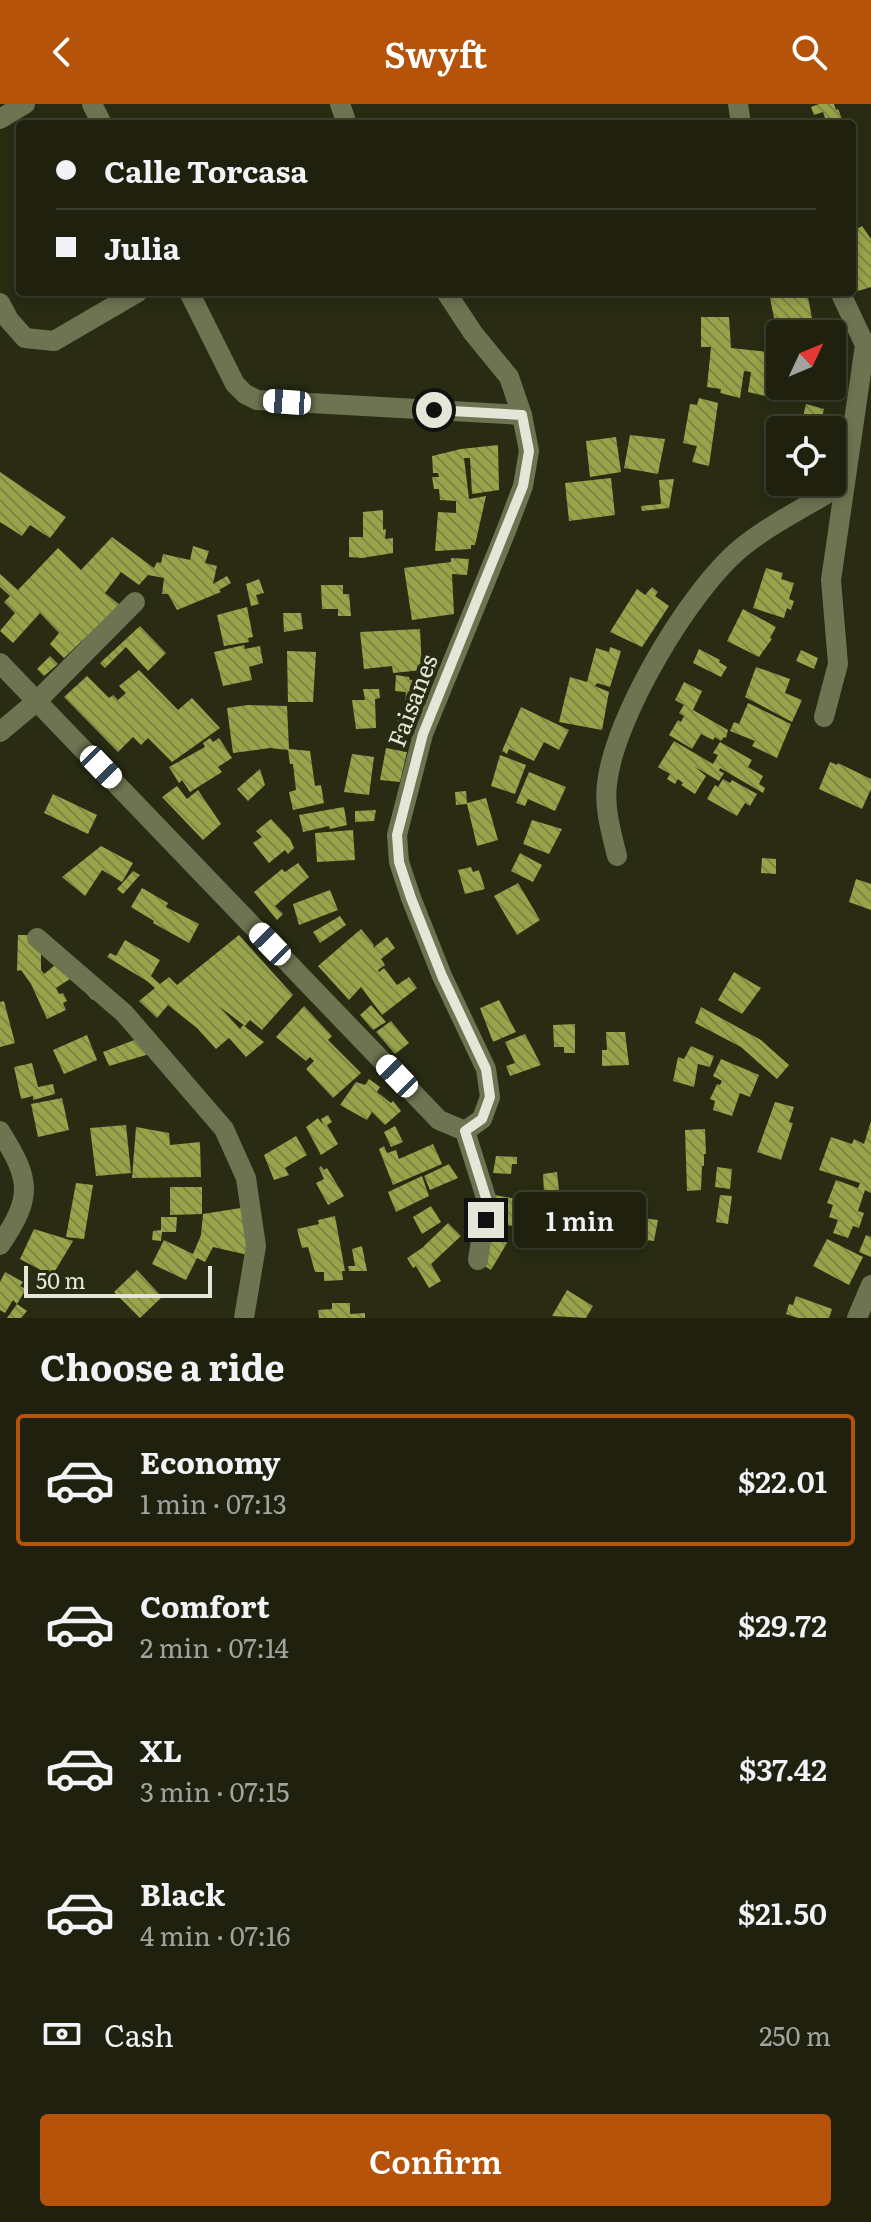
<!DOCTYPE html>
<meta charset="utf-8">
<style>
:root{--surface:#1f210e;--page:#2c2e1c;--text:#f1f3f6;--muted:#a1a39e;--line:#3c3e2e;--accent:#b45309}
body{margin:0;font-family:Literata,serif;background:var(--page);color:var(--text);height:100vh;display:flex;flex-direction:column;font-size:30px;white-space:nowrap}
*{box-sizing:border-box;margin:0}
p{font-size:26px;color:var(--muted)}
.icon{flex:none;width:44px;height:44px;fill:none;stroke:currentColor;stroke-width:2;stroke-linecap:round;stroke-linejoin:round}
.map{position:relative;height:1214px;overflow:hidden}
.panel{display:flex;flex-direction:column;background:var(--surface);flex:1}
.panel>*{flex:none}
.hud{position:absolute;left:16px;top:16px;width:840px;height:176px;border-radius:8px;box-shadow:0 4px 12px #0003,0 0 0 2px var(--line);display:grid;align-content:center;height:176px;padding:0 40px;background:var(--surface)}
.needle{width:52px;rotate:46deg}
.controls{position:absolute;left:766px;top:216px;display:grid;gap:16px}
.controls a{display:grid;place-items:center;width:80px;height:80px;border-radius:8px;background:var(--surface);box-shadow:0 4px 12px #0003,0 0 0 2px var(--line);font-size:40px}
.scale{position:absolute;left:24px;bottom:20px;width:188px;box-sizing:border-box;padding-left:8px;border:4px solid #e4e7d7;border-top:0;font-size:22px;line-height:28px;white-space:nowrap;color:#e4e7d7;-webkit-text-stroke:6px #292c13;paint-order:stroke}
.end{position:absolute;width:36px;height:36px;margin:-18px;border:10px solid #e4e7d7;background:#111;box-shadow:0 0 0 4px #111}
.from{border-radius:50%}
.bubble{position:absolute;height:56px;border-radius:8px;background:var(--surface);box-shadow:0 4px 12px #0003,0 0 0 2px var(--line);font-size:26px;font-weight:600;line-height:56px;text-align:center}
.car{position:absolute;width:24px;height:48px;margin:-24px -12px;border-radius:10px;box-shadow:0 0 6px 2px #0007;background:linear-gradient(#fff 24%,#345 0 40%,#fff 0 76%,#345 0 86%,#fff 0)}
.hud b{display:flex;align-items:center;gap:28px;height:76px;font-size:30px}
.hud b+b{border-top:2px solid var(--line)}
.hud i{width:20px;height:20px;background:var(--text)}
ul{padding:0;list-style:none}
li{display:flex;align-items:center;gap:24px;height:132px;margin:0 16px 12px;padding:0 24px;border:4px solid transparent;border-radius:8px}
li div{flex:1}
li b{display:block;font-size:30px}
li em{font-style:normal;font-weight:600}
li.on{border-color:var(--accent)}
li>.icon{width:72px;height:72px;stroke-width:1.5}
h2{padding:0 40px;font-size:36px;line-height:96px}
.pay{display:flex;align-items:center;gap:20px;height:88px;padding:0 40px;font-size:30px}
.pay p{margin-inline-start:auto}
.action{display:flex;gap:16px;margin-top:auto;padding:16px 40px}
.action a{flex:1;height:92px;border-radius:8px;background:var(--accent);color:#fff;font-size:32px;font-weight:600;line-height:92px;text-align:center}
header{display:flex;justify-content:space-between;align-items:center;height:104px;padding:0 40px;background:var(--accent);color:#fff;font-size:36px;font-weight:600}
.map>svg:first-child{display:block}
.building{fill:url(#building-back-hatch)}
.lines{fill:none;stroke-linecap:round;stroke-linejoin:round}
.minor{stroke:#6e7351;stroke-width:20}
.route{stroke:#e4e7d7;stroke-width:10}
.labels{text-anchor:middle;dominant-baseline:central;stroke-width:8;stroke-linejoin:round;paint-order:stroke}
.street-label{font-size:24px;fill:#e4e7d7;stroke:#292c13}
</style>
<header><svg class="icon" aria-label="back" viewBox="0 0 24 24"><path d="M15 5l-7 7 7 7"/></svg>Swyft<svg class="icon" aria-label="search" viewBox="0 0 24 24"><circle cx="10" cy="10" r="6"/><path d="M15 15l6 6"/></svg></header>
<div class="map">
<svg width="871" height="1214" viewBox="0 0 871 1214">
<defs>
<pattern id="building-back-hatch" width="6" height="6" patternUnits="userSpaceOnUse" patternTransform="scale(2)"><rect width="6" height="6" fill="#98a34a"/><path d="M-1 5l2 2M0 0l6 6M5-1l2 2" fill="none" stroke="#7f8747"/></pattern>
</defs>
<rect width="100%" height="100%" fill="#292c13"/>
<g class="building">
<path d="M819,0H834L836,6L838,5L844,20H827L823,8L814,11L811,3Z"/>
<path d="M862,122L871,135V183L858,187L852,179V128Z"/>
<path d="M776,188H807L815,230H780L779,239L769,189Z"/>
<path d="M701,213H729L731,244L778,249L770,293L748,288L751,268L744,267L740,294L720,289L721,285L707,283L711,243H701Z"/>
<path d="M841,237L846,274H832V238Z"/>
<path d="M699,294L718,299L709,362L692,358L697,342L683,339L690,300L697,301Z"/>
<path d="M806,300L824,305L819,326H800Z"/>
<path d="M630,331L665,335L658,370L624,364Z"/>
<path d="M616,333L621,368L590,373L586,337Z"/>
<path d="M498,341L499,386L472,390L470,354H464L469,395L486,392L475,441H471V445L435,447L438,408L456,409V397L440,396L439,385H434L432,373H439L438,369H433L432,352L461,345Z"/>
<path d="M0,368L66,413L50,434L30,421L22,432L0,418Z"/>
<path d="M611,374L615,411L569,417L565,379Z"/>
<path d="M674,375L669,404L642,407L641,402L661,400L659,376Z"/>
<path d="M383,406V426L386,425L385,435L393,434V449L362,454L349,453V433H363V408Z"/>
<path d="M112,433L154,464L157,458L161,459L163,450L190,456L193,442L209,447L205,459L217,462L213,480L227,472L231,479L219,486L221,488L177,506L168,490H162L164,474L148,471L139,481L121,468L105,489L120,501L64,554L50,540L59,529L40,509L13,539L0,527L15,509L4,498L10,492L0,483V470L18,486L58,444L81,466Z"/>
<path d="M451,454L469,455L467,471L452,470L454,510L412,516L404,464L451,458Z"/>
<path d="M766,464L783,469L781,475L794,479L789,495L794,497L791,506L787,504L784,514L753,504Z"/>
<path d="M259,475L264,489L256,491L259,500L251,502L246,480Z"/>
<path d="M321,481H343V490H349L351,512H338V505H322Z"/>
<path d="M652,483L658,488L655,492L669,502L642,543L610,528L637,485L645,491Z"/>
<path d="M247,503L253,533L248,534L249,538L224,542L217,511Z"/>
<path d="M743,505L776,523L770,534L772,535L759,553L727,537Z"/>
<path d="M283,509H301L303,525L284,528Z"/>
<path d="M140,522L166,549L148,567L126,543L105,564L100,559Z"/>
<path d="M420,525L422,566L393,569L392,562L364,565L360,528Z"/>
<path d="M244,541L245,545L260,542L263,559L249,563L252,576L223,582L214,548Z"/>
<path d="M610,543L621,547L610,583L597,579L595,582L609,588L602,626L559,618L570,573L587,578L596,544L609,548Z"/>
<path d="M699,545L720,556L719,558L727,563L721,573L693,559Z"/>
<path d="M801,546L818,554L814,565L796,557Z"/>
<path d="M287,547L316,548L313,598H288Z"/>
<path d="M50,552L58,560L44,572L37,565Z"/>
<path d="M756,563L790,575L785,589L802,596L792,618L745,593Z"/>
<path d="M139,566L178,606L192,594L220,624L172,658L148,634L141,641L133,633L118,648L64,593L87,572L109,594L113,591L118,596L126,589L119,582Z"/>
<path d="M396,571L409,573L410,576L419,575L418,586L424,587L413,626L397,623L398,614H404L406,588L395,587Z"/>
<path d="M684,578L702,587L693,606L728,626L726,634L724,633L721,637L715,633L713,636L701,630L692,645L669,631L678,616L681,618L684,612L679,609L684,601L675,596Z"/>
<path d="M363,585H379L380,594L375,595L376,624L356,625L352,596H365Z"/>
<path d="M748,599L791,620L777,654L752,642L755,637L730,627L734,618L739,620Z"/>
<path d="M248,601L287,602L289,645L310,647L315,682L321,681L324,699L293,706L289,688L296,686L293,660H290L288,646L270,644L233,649L227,604Z"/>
<path d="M521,603L569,626L559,646L544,638L534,657L509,645L507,650L502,647Z"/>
<path d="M210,634L213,638L219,634L232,654L218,663L222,668L190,688L182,676L179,679L169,663L205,643L203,639Z"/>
<path d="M674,637L713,660L718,651L713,649L720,638L752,656L748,663L763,672L759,680L765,684L763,689L720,664L719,667L724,669L719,677L695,663L706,672L695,690L681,681L683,679L678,675L675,680L667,675L670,670L658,663Z"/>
<path d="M386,644L407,648L400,678L380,676Z"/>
<path d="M352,650L374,653L369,691L344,688Z"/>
<path d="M500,651L526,661L515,690L491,682Z"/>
<path d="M830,658L837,661L838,659L871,675V685L862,705L819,685Z"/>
<path d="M260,665L265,681L248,697L237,685Z"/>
<path d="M529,668L566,683L555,707L528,695L525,702L516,699Z"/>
<path d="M723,675L730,679L732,676L757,690L750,702L745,699L737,712L707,695L715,681L718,683Z"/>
<path d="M177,682L187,695L198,686L221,720L203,736L162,693Z"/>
<path d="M466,687L467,699L486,694L498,736L477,742L467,700L456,701L455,688Z"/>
<path d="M53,690L97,711L88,730L44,709Z"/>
<path d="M344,703L347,721L330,725L329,722L303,728L299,711Z"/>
<path d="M376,706L374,717L355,718V707Z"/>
<path d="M271,715L290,735L294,744L288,750L285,746L269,759L253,739L262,733L256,727Z"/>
<path d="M532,716L562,725L549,750L523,740Z"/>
<path d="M353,726L355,756L317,758L315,729Z"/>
<path d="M101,742L133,759L122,778L102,766L85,792L62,773Z"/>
<path d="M520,749L542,761L533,778L511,767Z"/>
<path d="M762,754L776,755V770L761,769Z"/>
<path d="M298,759L309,773L275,802L283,810L277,816L254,788L282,765L285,768Z"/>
<path d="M471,763L473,768L479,766L485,785L465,790L458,766Z"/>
<path d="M133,767L140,771L123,790L117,785Z"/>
<path d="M856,775L871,780V806L849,798Z"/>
<path d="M518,779L540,816L517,831L494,792Z"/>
<path d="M142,784L168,799L166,803L199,820L189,839L153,819L154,817L131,803Z"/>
<path d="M330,786L338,806L299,821L293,800Z"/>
<path d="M340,812L346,821L320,839L313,828Z"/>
<path d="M361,825L374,841L373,844L387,833L395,844L381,855L385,861L378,866L379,868L384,864L397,881L409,873L417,884L382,911L361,883L349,896L318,862Z"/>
<path d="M18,831H41V866L44,870L64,854L99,889L92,896L73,873L56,884L59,890L63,889L67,897L63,899L66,906L47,915L31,880L21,866L17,867Z"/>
<path d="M239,831L293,891L262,926L250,916L245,922L220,903L240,925L243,921L264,938L246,953L229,934L216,945L197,924L168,901L157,914L139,897L155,884L147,877L107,853L110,849L116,852L125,836L160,856L151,872L160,880L169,873L177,881Z"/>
<path d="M734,868L761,884L742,910L718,896Z"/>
<path d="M499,896L516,928L493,938L480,904Z"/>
<path d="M4,897L15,939L0,943V898Z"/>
<path d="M371,901L386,918L373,926L360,911Z"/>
<path d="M304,902L332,932L328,936L361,969L333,994L306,965L314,957L310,953L306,957L276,933Z"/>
<path d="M701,903L761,936L781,954L789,961L777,975L741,943L695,919Z"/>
<path d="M391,917L409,939L395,950L376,928Z"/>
<path d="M575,920V949H564V943H554L553,921Z"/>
<path d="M606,928H625L629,961L602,962V946H607Z"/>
<path d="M525,930L541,961L510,972L506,962L515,959L505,938Z"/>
<path d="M87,931L97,956L64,970L53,946Z"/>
<path d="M142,933L156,948L109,962L103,948Z"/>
<path d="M691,942L714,952L710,963L698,960L694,983L673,977L678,953L684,955Z"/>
<path d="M721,955L759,971L750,993L740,989L732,1012L713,1006L715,997L710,995L717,980L720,981L722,977L713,972Z"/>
<path d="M32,959L38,983L53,980L55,990L33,996V992L21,995L14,963Z"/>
<path d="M369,975L380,983L377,988L391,999L393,997L401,1007L385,1021L372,1008L367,1016L340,1001L356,978L365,981Z"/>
<path d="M62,994L69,1026L38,1033L31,1000Z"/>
<path d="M775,998L794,1003L789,1018L793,1019L781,1056L757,1048Z"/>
<path d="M328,1011L332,1018L327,1021L338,1040L321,1051L306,1023L318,1014L323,1021L321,1015Z"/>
<path d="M871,1017V1089L865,1086L858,1107L864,1109L859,1124L853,1122L848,1134L833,1129L838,1116L829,1113L833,1101L827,1099L836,1076L858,1084L860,1079L819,1066L831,1033L852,1040L854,1035L864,1040Z"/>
<path d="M126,1021L131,1069L96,1072L90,1024Z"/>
<path d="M395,1022L403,1038L391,1043L384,1028Z"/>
<path d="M136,1023L169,1029L170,1041L200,1038L201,1073L132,1074Z"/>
<path d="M705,1025L706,1050H704V1062H702L701,1086L687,1087L685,1026Z"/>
<path d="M296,1032L307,1051L285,1064L289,1071L274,1076L264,1051Z"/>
<path d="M433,1040L442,1060L393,1081L379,1045L384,1042L387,1049L396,1046L399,1055Z"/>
<path d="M496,1052L517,1053V1060H512L511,1070L493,1069Z"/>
<path d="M449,1060L458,1074L430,1086L424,1072Z"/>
<path d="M321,1062L324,1066L327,1064L344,1092L328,1101L316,1079L324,1075L319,1064Z"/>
<path d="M717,1063L732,1065L730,1085L715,1083Z"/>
<path d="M557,1068L559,1087L544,1088L543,1070Z"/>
<path d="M422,1072L429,1092L396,1108L388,1088Z"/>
<path d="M76,1079L93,1081L84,1135L66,1133Z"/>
<path d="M170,1083H202V1110L170,1111Z"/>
<path d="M494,1091L522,1096V1100L530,1101L527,1124L492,1119Z"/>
<path d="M720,1091L732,1092L728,1120L716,1118Z"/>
<path d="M600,1099L609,1102L608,1108L617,1110L610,1136L592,1132Z"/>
<path d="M431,1102L441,1118L422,1130L413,1113Z"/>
<path d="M247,1103L248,1151L213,1143L205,1158L197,1154L186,1176L152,1160L164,1136L193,1150L201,1131L203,1110Z"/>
<path d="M335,1112L345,1167H342L343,1176L324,1177V1168H315L308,1143L302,1144L297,1125L319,1120L318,1116Z"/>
<path d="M161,1113H177L176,1128H162L161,1137L152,1136L153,1127L161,1126Z"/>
<path d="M635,1113L658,1116L654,1137L631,1134Z"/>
<path d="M448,1119L461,1132L431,1160L441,1177L429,1184L416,1162L413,1164L407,1154L422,1144Z"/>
<path d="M34,1125L73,1137L52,1172L20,1155Z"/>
<path d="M495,1131L507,1139L491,1166L478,1158Z"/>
<path d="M866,1131L871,1133V1153L859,1148Z"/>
<path d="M827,1135L863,1153L849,1181L813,1162Z"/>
<path d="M362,1142L367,1167H349L348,1162H355L352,1145Z"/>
<path d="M137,1166L162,1193L140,1214L114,1188Z"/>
<path d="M5,1168L23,1178L20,1182L26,1185L17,1200L13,1196L5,1209L0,1206V1178Z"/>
<path d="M567,1186L593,1202L586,1214L552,1212Z"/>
<path d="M796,1192L832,1205L829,1214H798L786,1210L789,1200L793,1201Z"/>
<path d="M332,1199H350V1210L365,1209V1214H319L318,1206L332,1205Z"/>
<path d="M17,1200L27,1207L21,1214H7Z"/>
</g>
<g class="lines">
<g class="minor">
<path d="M92,0L102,20"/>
<path d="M340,0L347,20"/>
<path d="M738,0L741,20"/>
<path d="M0,15L25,0"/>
<path d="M189,188L235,280L245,290L257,296L522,311"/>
<path d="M446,188L473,229L509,273L522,311L529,347L523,382L506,427L423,630L397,731L399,758L411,794L442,872L486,965L490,993L482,1015L465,1027"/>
<path d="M0,199L9,216L25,234L54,237L138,188"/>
<path d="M0,559L439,1016L465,1027"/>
<path d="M824,613L838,560L831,476L865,241L840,188"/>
<path d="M0,628L37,597L135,498"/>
<path d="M617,752C611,727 604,705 607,680C614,613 690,486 741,444C770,420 813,399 845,379"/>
<path d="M37,834L124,909L224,1025L246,1074L256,1142L244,1214"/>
<path d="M0,1027C31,1076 33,1093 0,1141"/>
<path d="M465,1027L487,1097L478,1156"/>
<path d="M857,1214L871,1181"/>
</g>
</g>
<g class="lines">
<path class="route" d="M434,306L522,311L529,347L523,382L423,630L397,731L399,758L411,794L442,872L486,965L490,993L482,1015L465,1027L487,1097L486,1116"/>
</g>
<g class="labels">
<g class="street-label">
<text transform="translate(411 596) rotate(-69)">Faisanes</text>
</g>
</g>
</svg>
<div class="controls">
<a><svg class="needle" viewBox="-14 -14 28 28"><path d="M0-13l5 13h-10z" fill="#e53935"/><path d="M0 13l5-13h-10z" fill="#a1a39e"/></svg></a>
<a><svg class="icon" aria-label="locate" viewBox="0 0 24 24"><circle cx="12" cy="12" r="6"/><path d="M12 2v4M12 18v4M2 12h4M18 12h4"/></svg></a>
</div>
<div class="scale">50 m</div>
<i class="end from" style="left:434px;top:306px"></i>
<i class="end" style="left:486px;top:1116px"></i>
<div class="bubble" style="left:514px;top:1088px;width:132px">1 min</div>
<i class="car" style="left:287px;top:298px;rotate:274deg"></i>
<i class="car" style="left:101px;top:663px;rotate:136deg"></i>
<i class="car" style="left:270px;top:840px;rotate:316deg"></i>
<i class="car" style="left:397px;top:972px;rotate:316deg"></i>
<div class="hud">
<b><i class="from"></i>Calle Torcasa</b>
<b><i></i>Julia</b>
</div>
</div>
<section class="panel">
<h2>Choose a ride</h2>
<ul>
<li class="on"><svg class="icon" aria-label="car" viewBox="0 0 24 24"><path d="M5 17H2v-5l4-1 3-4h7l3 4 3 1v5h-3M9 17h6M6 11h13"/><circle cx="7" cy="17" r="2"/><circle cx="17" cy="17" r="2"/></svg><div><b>Economy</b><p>1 min · 07:13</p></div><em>$22.01</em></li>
<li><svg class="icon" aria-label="car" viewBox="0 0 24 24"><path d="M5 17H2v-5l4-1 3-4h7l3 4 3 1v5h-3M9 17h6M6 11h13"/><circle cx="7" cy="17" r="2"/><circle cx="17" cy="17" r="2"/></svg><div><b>Comfort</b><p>2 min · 07:14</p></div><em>$29.72</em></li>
<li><svg class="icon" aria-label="car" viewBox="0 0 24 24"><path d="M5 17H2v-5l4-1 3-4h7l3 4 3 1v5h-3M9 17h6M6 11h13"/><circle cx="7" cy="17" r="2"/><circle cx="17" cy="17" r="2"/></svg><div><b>XL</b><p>3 min · 07:15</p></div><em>$37.42</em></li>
<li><svg class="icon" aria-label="car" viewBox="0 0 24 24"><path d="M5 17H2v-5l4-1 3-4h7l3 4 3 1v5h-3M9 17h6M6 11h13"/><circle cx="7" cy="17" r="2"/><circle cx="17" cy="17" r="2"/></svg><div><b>Black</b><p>4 min · 07:16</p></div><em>$21.50</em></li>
</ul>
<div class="pay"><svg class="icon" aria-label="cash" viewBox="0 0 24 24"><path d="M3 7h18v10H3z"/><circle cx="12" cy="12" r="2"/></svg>Cash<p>250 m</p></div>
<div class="action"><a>Confirm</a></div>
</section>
